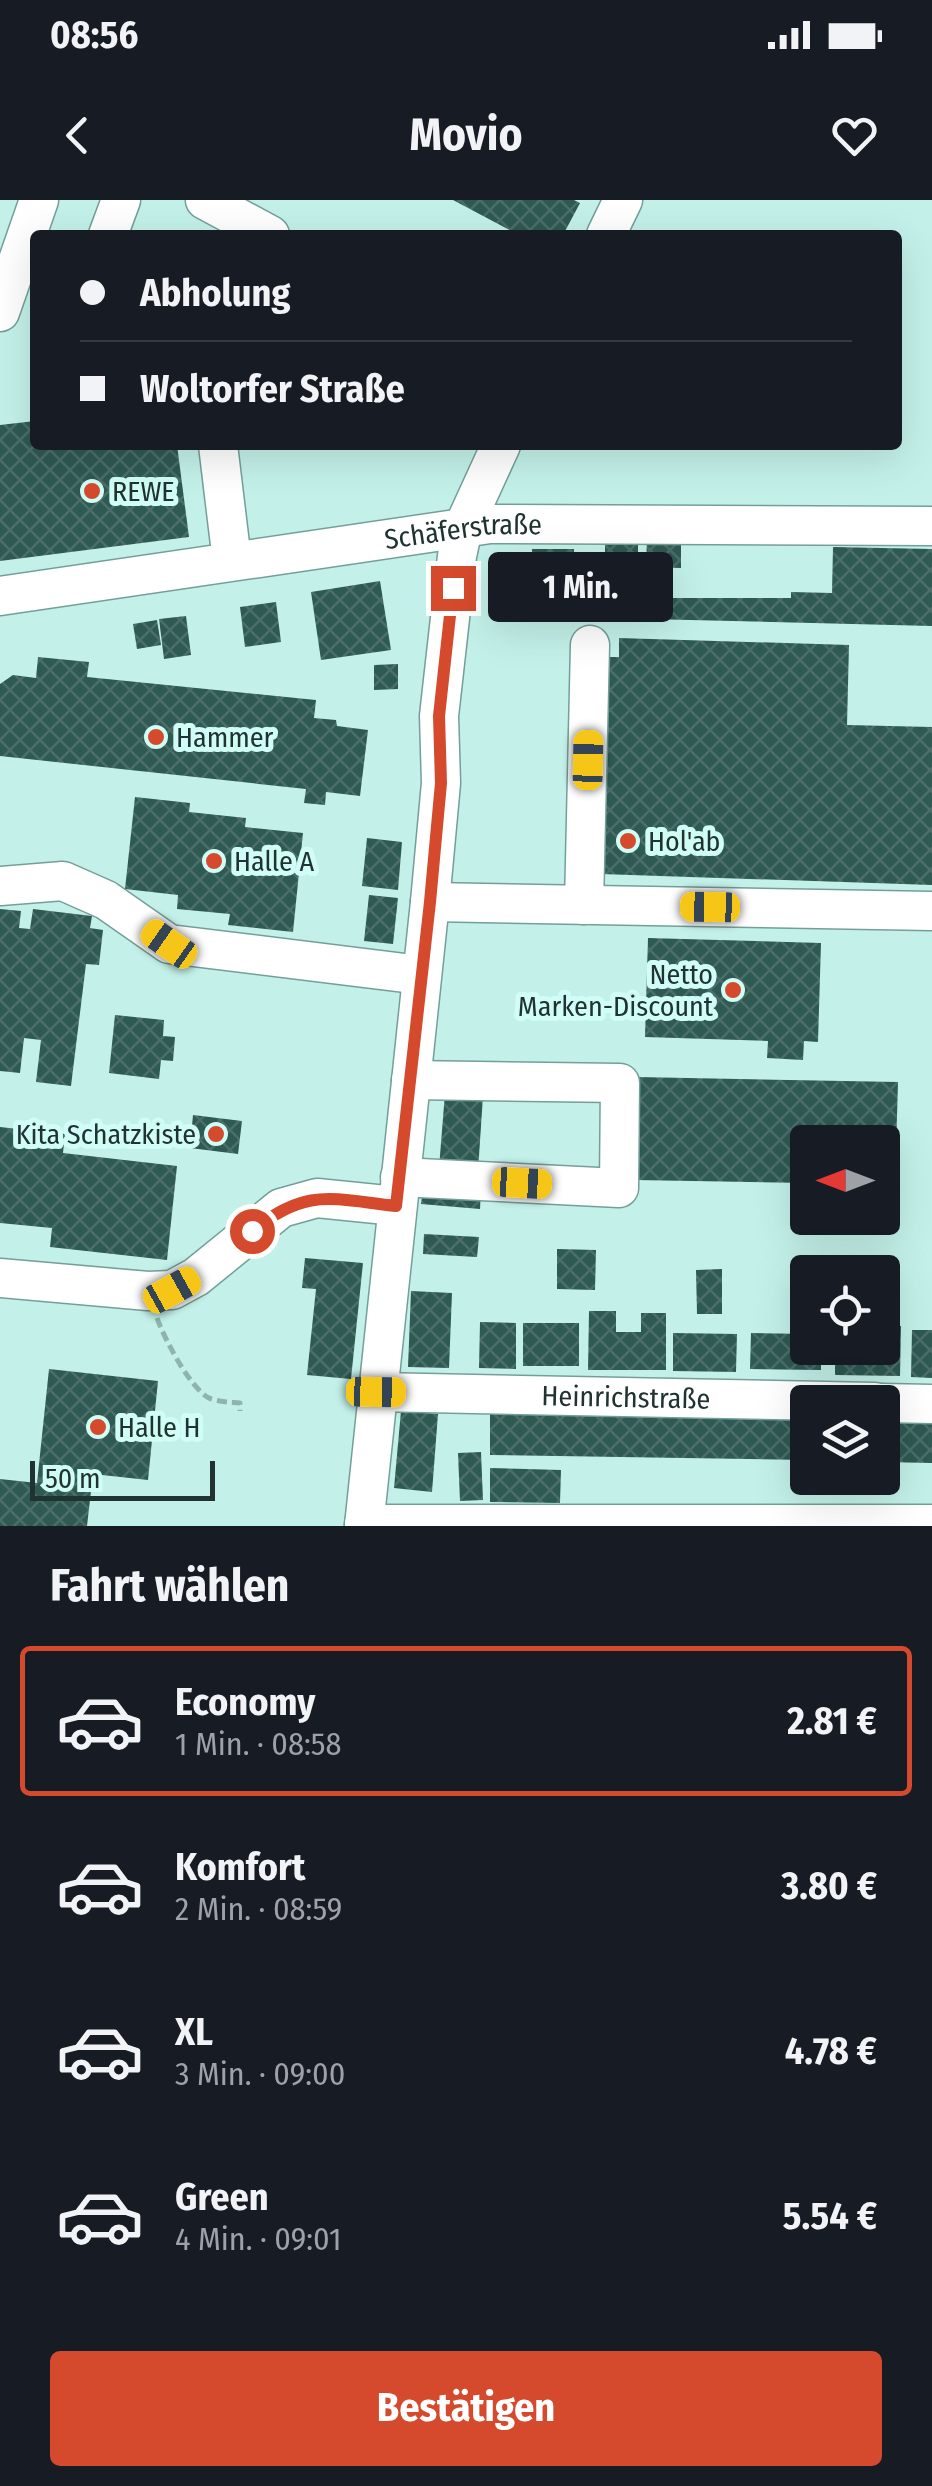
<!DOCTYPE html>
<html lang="de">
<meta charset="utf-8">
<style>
:root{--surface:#171b24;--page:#242831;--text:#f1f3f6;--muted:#9ea1a6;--line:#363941;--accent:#d54a2c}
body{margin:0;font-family:"Fira Sans Condensed",sans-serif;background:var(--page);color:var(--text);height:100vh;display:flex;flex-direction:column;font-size:38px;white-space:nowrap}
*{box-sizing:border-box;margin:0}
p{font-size:32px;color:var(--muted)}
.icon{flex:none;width:55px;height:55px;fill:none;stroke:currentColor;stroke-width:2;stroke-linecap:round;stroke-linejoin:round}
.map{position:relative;height:1326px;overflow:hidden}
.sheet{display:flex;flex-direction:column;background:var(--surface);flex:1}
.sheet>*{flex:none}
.hud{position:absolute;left:30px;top:30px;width:872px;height:220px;border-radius:10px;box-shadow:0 10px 40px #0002;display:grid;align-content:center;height:220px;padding:0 50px;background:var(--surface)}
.needle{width:65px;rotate:270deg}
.controls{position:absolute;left:790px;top:925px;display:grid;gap:20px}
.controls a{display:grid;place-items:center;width:110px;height:110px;border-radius:10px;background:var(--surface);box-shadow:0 10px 40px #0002;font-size:50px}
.scale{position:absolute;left:30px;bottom:25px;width:185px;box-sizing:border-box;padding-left:10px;border:5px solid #213330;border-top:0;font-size:28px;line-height:35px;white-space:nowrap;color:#213330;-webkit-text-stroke:8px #d0fef6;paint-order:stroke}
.end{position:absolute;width:45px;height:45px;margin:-22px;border:12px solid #d54a2c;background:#fff;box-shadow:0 0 0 5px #fff}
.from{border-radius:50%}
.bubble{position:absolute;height:70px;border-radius:10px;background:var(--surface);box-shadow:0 10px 40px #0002;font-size:32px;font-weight:700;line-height:70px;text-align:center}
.car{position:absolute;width:30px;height:60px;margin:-30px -15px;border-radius:12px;box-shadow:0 0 8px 2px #0007;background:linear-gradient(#f5c518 24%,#345 0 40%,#f5c518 0 76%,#345 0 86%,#f5c518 0)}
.hud b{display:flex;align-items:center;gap:35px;height:95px;font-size:38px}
.hud b+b{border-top:2px solid var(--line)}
.hud i{width:25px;height:25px;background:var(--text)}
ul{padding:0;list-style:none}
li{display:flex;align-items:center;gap:30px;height:150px;margin:0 20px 15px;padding:0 30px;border:5px solid transparent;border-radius:10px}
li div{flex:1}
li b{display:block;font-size:38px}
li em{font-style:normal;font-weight:700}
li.active{border-color:var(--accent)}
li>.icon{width:90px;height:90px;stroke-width:1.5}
h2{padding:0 50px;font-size:45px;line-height:120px}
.cta{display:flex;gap:20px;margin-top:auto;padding:20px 50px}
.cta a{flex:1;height:115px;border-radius:10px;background:var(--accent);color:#fff;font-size:40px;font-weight:700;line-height:115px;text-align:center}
.status{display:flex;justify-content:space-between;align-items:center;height:70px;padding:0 50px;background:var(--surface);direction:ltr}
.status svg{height:28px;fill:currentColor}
header{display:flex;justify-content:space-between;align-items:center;height:130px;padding:0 50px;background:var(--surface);font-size:45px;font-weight:700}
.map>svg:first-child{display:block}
.building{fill:url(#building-cross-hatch)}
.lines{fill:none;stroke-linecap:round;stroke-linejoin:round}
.minor-casing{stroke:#749f99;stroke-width:41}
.path{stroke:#8fb4ae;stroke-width:5;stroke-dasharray:10 5;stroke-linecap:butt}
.minor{stroke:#fff;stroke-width:38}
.route{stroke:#d54a2c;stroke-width:12}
.poi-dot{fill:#d54a2c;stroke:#d0fef6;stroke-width:4}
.labels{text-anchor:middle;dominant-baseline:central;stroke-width:10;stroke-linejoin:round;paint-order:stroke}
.poi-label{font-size:28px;fill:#213330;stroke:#d0fef6;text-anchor:start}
.street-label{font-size:28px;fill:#213330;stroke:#d0fef6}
</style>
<div class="status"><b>08:56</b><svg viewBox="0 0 49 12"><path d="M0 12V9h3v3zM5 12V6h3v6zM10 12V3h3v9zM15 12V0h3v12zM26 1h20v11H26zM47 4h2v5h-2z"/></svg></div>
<header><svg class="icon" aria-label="back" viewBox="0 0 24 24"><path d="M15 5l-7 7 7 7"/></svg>Movio<svg class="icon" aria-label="heart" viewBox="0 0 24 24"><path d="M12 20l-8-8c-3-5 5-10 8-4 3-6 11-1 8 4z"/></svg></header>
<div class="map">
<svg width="932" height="1326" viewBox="0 0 932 1326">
<defs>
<pattern id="building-cross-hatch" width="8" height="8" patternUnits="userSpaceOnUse" patternTransform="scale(2.5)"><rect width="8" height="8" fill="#2f5953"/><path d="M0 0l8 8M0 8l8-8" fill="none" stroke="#4b6e69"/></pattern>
</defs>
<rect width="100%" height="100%" fill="#c3f1e9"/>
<g class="building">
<path d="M453,0H574L580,3L563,35H519Z"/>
<path d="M35,221V245H177L189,337L0,361V225Z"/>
<rect x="605" y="335" width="33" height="32"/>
<path d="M647,337L681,338V368L646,367Z"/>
<path d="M833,347L932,349V426L648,419V398H791V392L832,393Z"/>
<path d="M532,349H574V395L613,396V418L531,417Z"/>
<path d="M380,381L391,450L321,460L311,392Z"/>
<path d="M276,402L281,442L245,447L240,407Z"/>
<path d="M186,416L191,455L164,459L159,419Z"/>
<path d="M157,420L161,445L137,449L133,424Z"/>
<path d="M619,438L849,445L847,525L932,527V685L601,674L608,457H619Z"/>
<path d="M38,457L89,462L87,477L316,500L314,518L336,520L337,526L368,530L360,596L326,592L325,605L304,603L306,589L0,556V484L13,475L36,478Z"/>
<path d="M398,464V489L374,490V465Z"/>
<path d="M135,597L190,603L189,612L246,618L245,627L303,633L293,732L228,725L230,714L177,709L178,695L125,689Z"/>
<path d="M367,638L402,642L398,690L362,686Z"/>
<path d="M369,695L398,698L393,744L364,741Z"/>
<path d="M0,709L21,711L19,728L30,729L33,709L92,716L90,728L103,730L99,765L86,764L71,886L36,882L41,840L24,838L20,873L0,871Z"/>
<path d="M648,738L821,743L818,842L804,841L803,860L767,858L768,841L645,837Z"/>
<path d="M115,815L164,820L163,836L175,837L173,861L161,860L159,879L109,873Z"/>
<path d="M637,877L898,882L895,985H882V942H808V983L635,980Z"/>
<path d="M445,893L483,896L478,971L439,968Z"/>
<path d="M193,915L242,921L238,954L190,948Z"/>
<path d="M0,927L65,934L63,953L177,966L167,1060L50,1047L52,1028L0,1023Z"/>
<path d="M423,986L481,990L480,1009L421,1004Z"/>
<path d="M424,1034L479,1037L477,1057L423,1054Z"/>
<path d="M557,1049L596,1050L595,1090L557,1089Z"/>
<path d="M305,1058L363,1063L351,1179L307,1175L316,1089L302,1088Z"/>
<path d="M722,1069V1114H697L696,1070Z"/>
<path d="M411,1091L452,1093L449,1168L408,1167Z"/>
<path d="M589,1111H616V1132H641V1113H666V1170H588Z"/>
<path d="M480,1122L516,1123V1169L479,1168Z"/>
<rect x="523" y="1123" width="56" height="43"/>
<path d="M882,1125L901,1126L900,1176L835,1175V1148H882Z"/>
<path d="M912,1130H932V1178L911,1177Z"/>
<path d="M673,1133L737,1134L736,1172L673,1171Z"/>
<path d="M751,1133L808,1134V1148H821V1170L750,1169Z"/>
<path d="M49,1169L158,1181L148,1280L93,1274L87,1326H0V1279L37,1283Z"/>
<path d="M401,1211L438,1214L432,1292L394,1288Z"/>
<path d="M490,1212L808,1218V1260L490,1255Z"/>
<path d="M882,1219L932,1220V1263L882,1262Z"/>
<path d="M481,1252L483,1300L460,1301L458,1253Z"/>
<path d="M490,1268L561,1270L560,1303L490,1302Z"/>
</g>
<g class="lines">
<defs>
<g id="minor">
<path d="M205,0L270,35"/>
<path d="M108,35L121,0"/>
<path d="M606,35L623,0"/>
<path d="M0,112L39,0"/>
<path d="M218,245L232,361"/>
<path id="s1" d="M0,396L490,324L932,326"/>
<path d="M0,686L63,681L106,700L169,744L421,775"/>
<path d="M430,702L932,711"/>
<path d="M584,705L590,445"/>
<path d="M400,977L619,988L620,883L411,880"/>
<path d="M0,1078L148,1091L172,1090L196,1077L281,1008L317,998L396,1006"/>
<path id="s2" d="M376,1192L875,1202"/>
<path d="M882,1203L932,1204"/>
<path d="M364,1324H932"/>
<path d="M364,1326L430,702L441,583L439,516L457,356L463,328L501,245"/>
</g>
</defs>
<use href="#minor" class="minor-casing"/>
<path class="path" d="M157,1118C164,1138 190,1188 209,1198C217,1202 231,1202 240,1203V1211"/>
<use href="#minor" class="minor"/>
</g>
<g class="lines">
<path class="route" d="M252,1031C307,987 331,999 396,1006L430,702L441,583L439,516L453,388"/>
</g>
<g class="poi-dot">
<circle cx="92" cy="291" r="10"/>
<circle cx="156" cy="537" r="10"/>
<circle cx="628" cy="641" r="10"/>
<circle cx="214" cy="661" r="10"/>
<circle cx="733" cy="790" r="10"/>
<circle cx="216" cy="934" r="10"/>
<circle cx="98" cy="1227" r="10"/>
</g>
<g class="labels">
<g class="poi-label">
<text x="112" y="291">REWE</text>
<text x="176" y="537">Hammer</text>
<text x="648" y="641">Hol'ab</text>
<text x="234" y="661">Halle A</text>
<text x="713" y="774" text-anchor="end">Netto<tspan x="713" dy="32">Marken-Discount</tspan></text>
<text x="196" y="934" text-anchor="end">Kita Schatzkiste</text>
<text x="118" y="1227">Halle H</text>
</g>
<g class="street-label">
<text stroke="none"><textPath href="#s1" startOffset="468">Schäferstraße</textPath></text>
<text stroke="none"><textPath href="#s2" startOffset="250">Heinrichstraße</textPath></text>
</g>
</g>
</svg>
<div class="controls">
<a><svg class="needle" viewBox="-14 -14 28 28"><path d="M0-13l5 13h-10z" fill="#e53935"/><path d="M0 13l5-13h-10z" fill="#9ea1a6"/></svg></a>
<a><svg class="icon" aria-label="locate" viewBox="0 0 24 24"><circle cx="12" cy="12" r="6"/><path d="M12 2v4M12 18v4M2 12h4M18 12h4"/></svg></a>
<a><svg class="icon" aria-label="layers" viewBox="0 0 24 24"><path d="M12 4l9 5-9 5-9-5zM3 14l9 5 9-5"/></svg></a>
</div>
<div class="scale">50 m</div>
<i class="end from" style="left:252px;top:1031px"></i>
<i class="end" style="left:453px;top:388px"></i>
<div class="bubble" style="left:488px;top:352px;width:185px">1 Min.</div>
<i class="car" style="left:588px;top:560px;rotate:1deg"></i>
<i class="car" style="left:710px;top:707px;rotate:271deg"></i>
<i class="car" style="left:169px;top:744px;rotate:305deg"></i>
<i class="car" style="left:522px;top:983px;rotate:93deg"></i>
<i class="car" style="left:172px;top:1090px;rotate:61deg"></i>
<i class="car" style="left:376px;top:1192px;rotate:91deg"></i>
<div class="hud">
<b><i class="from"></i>Abholung</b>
<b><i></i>Woltorfer Straße</b>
</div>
</div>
<section class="sheet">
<h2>Fahrt wählen</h2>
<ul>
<li class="active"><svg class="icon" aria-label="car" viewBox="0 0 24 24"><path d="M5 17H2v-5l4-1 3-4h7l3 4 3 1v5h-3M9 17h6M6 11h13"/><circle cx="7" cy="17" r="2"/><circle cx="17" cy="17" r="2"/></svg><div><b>Economy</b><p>1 Min. · 08:58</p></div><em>2.81 €</em></li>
<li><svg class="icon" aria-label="car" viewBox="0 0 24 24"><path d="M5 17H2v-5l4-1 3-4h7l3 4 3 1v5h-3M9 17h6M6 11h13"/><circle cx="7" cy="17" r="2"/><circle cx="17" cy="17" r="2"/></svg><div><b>Komfort</b><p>2 Min. · 08:59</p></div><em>3.80 €</em></li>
<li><svg class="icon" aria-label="car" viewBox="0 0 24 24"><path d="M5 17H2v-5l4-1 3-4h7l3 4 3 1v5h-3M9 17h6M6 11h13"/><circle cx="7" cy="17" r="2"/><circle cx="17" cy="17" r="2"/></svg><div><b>XL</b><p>3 Min. · 09:00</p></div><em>4.78 €</em></li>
<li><svg class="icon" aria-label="car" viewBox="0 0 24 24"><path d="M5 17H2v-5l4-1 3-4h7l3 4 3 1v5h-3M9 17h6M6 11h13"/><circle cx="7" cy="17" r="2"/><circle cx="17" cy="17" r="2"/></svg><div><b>Green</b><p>4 Min. · 09:01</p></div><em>5.54 €</em></li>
</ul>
<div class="cta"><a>Bestätigen</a></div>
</section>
